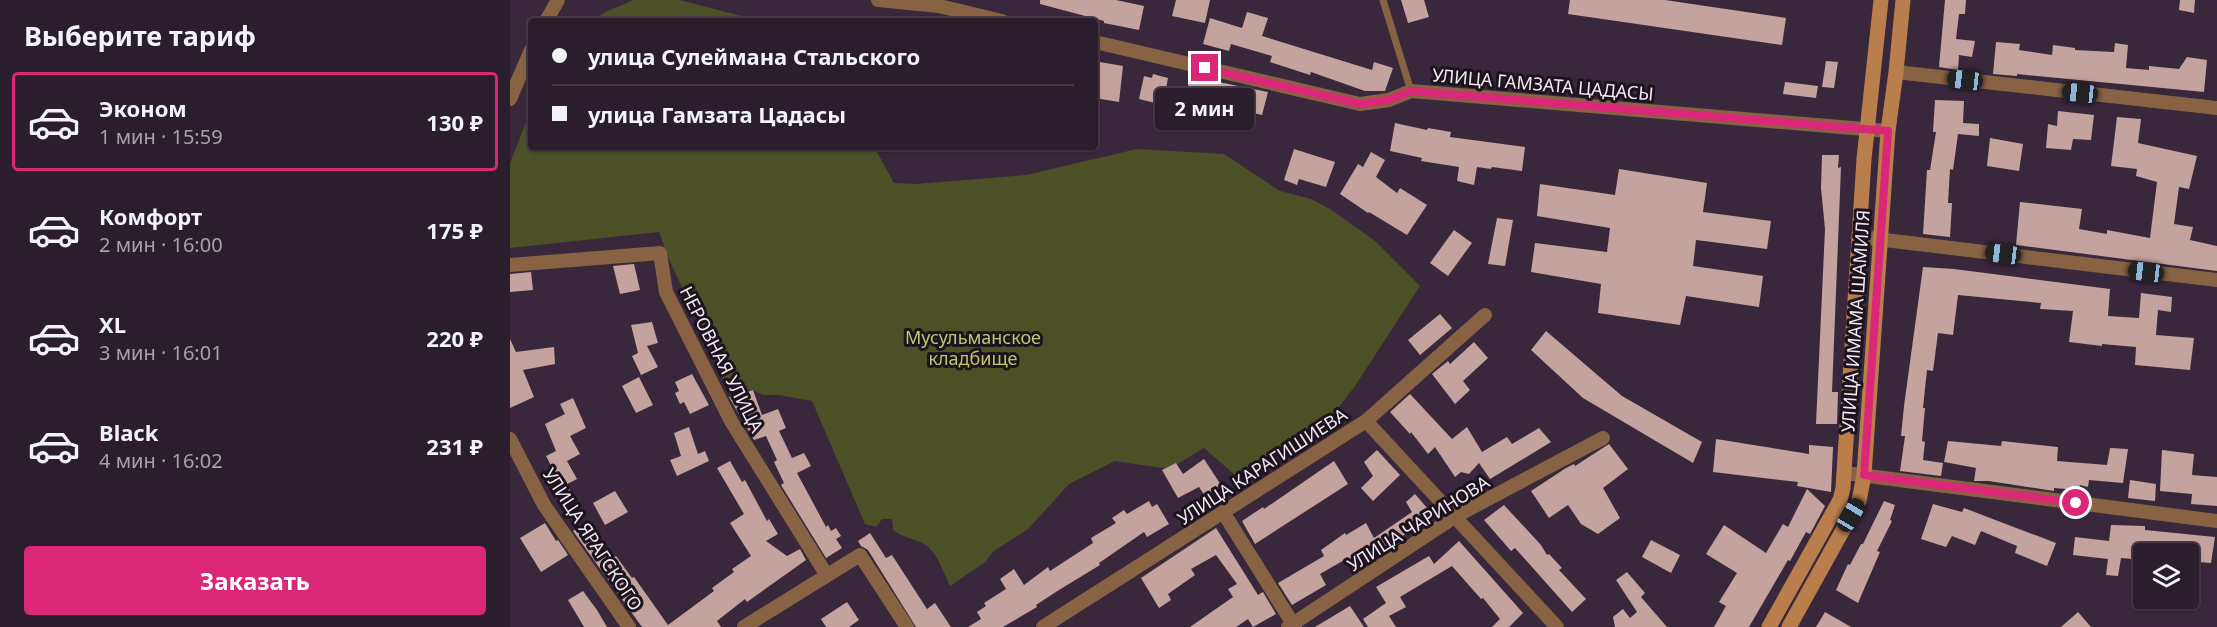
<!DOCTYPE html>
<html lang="ru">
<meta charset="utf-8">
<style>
:root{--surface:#2b1e2c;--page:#372b38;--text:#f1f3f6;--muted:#a6a2a9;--line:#473c48;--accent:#db2777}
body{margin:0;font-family:"Noto Sans",sans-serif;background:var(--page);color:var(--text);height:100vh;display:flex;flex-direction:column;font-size:22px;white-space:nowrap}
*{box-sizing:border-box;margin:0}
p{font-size:20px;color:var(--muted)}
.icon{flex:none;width:33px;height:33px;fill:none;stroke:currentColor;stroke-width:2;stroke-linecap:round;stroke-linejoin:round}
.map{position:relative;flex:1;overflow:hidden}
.panel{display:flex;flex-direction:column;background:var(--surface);width:510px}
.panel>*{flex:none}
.banner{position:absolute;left:18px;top:18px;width:570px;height:132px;border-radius:6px;box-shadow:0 2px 4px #0004,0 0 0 2px var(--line);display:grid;align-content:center;height:132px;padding:0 24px;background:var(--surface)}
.controls{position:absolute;left:1623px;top:543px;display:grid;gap:12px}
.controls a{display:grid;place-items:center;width:66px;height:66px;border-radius:6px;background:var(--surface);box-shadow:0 2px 4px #0004,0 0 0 2px var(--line);font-size:30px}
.end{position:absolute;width:27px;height:27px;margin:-14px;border:8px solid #db2777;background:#fff;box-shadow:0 0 0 3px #fff}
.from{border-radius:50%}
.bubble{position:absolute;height:42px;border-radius:6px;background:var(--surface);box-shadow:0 2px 4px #0004,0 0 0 2px var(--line);font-size:20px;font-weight:700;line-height:42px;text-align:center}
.car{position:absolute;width:18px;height:36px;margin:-18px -9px;border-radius:8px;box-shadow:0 0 4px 2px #0007;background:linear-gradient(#222 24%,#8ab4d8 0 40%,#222 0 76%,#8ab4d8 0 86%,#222 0)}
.banner b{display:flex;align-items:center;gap:21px;height:57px;font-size:22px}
.banner b+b{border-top:2px solid var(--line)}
.banner i{width:15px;height:15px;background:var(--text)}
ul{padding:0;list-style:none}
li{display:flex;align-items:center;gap:18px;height:99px;margin:0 12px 9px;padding:0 12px;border:3px solid transparent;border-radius:6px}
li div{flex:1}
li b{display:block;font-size:22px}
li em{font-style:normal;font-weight:700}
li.active{border-color:var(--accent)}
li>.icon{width:54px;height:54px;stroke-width:1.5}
h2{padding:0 24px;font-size:27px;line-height:72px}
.primary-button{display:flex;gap:12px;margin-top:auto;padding:12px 24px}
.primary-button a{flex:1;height:69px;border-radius:6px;background:var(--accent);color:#fff;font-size:24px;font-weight:700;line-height:69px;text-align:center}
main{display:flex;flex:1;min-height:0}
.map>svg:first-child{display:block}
.green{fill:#4c5026}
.building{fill:#c4a29e}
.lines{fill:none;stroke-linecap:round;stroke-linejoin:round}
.lane{stroke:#886343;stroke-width:7}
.street{stroke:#886343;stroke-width:14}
.secondary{stroke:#b97e4b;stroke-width:15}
.route{stroke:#db2777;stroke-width:8}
.labels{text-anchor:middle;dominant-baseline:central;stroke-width:6;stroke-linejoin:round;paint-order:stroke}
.street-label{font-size:18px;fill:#f3e8f4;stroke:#1c141d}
.park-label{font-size:18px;fill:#bec76c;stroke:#1c141d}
</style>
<main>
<section class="panel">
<h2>Выберите тариф</h2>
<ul>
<li class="active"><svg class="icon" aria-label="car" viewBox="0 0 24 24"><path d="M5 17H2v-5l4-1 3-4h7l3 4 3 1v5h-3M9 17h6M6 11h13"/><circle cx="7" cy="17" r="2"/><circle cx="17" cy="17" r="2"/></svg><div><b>Эконом</b><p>1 мин · 15:59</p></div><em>130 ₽</em></li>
<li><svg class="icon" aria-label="car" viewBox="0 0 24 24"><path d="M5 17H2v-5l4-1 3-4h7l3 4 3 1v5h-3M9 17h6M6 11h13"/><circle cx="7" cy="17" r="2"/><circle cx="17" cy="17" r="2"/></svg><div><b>Комфорт</b><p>2 мин · 16:00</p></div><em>175 ₽</em></li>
<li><svg class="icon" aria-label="car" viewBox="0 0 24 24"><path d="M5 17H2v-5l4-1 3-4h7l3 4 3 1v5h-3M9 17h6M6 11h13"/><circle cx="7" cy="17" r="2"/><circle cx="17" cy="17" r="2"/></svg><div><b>XL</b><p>3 мин · 16:01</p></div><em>220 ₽</em></li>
<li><svg class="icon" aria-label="car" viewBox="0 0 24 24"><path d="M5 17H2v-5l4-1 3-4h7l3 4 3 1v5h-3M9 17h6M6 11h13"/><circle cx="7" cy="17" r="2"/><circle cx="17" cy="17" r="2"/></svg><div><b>Black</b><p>4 мин · 16:02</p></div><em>231 ₽</em></li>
</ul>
<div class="primary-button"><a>Заказать</a></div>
</section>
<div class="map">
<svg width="1707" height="627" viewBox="0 0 1707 627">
<rect width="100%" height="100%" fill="#39283b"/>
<g class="green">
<path d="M124,0H169L251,21H82L95,12Z"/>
<path d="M21,110V147H364L384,183L406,184L516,175L627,149L714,154L770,191L801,199L820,209L865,241L910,286L845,386L819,420L784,446L725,475L694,448L659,469L605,461L559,484L518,529L484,551L475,562L440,586C434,574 427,551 414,544C403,538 394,538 383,530L382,519H372L366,527L355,524L302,401L269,395H253L243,390L218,389L159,259L149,232L0,248V163Z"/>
</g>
<g class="building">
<path d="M530,0H606L634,6L629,30L594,23V21L530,4Z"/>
<path d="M666,0H700L695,23L662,16Z"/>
<path d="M891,0H914L919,17L898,23Z"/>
<path d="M1060,0H1155L1276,18L1272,45L1058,14Z"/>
<path d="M1435,0H1456L1455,14H1449L1446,39L1465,41L1462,57L1449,55L1448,70L1429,67Z"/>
<path d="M1670,0H1685L1684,13L1669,10Z"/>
<path d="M737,12L758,18L752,36L862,70L864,62L883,68L875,91H855L801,72L800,75L760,62L762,56L721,44L719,51L693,44L700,18L732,28Z"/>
<path d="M1486,42L1510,44L1509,50L1542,55L1543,45L1565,48V50L1604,52L1605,43L1618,45L1616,68L1639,70V66L1669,69L1677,57L1697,60L1694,92L1507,74V76L1483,74Z"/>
<path d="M1316,61L1328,62L1324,88L1312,87Z"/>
<path d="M590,62L613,66L609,102L585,98Z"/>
<path d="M643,74L658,78L653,105L629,99L634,76L642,78Z"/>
<path d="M679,76L758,92L752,115L677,98Z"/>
<path d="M1275,82L1308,86L1306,98L1273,94Z"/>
<path d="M1425,100L1454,101L1453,123L1469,124V136L1448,134L1443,170L1440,169L1438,203H1442L1440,237L1413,234L1417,170H1420L1426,132H1423Z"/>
<path d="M1548,111L1584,115L1581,140L1563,139L1561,150L1536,148L1538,124L1547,126Z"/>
<path d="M1607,117L1631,119L1628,143L1687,156L1679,189L1669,187L1664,224L1683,227L1680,240L1707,246V271L1506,245L1510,202L1572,209L1569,229L1597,234V230L1640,238L1647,182L1626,176L1627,169L1601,166Z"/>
<path d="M885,123L917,130L918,128L941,132L940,137L1015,147L1012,171L982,167L981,169L967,167L964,185L947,181L949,167L911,161L912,158L880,151Z"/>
<path d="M1480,138L1513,144L1509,171L1477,166Z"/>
<path d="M784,149L825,162L816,187L789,179L787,185L774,180Z"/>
<path d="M861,152L875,160L866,177L887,193L890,188L917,205L897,235L859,212L858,213L830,194L848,164L853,167Z"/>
<path d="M1312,155H1329L1328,168L1331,167L1322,392H1328L1327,424H1306L1315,229L1311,188Z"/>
<path d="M1109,169L1197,183L1193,212L1261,221L1257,249L1186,240L1183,266L1253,276L1249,307L1176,296L1170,325L1088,313L1091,284L1021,272L1025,243L1097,252L1100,228L1027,216L1030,184L1105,195Z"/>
<path d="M987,218L1003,220L995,266L978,264Z"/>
<path d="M944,230L962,243L938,276L920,263Z"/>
<path d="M124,264L130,290L110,294L103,266Z"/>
<path d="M1413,267L1444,269L1600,289L1598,316L1629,318L1631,293L1662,297L1661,312L1648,310L1646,335L1684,338L1680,370L1625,365L1626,347L1592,344V346L1559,342L1563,311L1530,309L1531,303L1448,295L1443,335L1428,333L1423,371L1417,370L1413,408H1415L1412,441L1415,442L1413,460L1433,463L1431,476L1390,471L1395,436H1391L1394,406Z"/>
<path d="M21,272L23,290L0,292V274Z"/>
<path d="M930,314L942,328L910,355L898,340Z"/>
<path d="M142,322L148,343L137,346L148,367L131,375L122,356L128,353L121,325Z"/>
<path d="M1036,331L1112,396L1192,442L1183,463L1073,398L1021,350Z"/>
<path d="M0,339L6,352L44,347L45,364L13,370L24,397L0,408Z"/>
<path d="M964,342L978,358L953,381L960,390L945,404L922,374L938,361L940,364Z"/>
<path d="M182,374L199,405L180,414L174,402L170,404L165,393L169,391L165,382Z"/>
<path d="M129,377L143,405L126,413L112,386Z"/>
<path d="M243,390L252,415L268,409L276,428L269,431L282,458L294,453L301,466L287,473L316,527L318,525L321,531L326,528L331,536L326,539L332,548L316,558L271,485L274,483L264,462L267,460L256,436L244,440L219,397Z"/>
<path d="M900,394L942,439L957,427L972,452L997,437L1002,444L1029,428L1041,442L980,479L969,463L959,474L951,472L945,477L925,447L918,454L901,432L900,434L880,412Z"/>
<path d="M63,398L76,428L60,436L70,454L57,461L67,479L57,484L65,500L52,507L39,484L48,479L36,456L46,451L35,424L55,414L50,404Z"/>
<path d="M179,427L188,454L195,451L199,461L167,476L160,460L171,456L164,433Z"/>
<path d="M1206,439L1299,454V445L1323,447L1321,492L1287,486L1288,482L1203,472Z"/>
<path d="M1438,441L1491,446L1492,441L1548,447L1547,461L1597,465L1600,448L1618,449L1613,483L1579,480L1578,487L1570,485L1568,490L1544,488V491L1479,481H1464L1466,468L1434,462Z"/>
<path d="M1099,444L1118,469L1093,488L1110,518L1088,534L1071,524L1058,505L1039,518L1021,491L1056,468L1064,464L1065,466Z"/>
<path d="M867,450L890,475L863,501L851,488L863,476L854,462Z"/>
<path d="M1652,450L1684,454L1682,475L1707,477V506L1681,504L1682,494L1650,491Z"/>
<path d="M694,459L711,485L695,496L689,487L668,498L652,470L666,463L673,474Z"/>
<path d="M220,461L232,482L235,480L257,521L259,519L268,534L256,541L277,556L290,549L296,560L237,602L235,599L207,621L211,627H132L63,531L79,522L101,559L106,556L122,578L124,577L158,625L204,591L202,588L224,572L222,569L241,556L220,523L234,514L207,468Z"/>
<path d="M824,461L838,484L745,544L732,521L753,507L754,509Z"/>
<path d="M1620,480L1646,484L1645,501L1618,498Z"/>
<path d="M1297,489L1315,506L1300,534L1296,532L1280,561L1278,560L1239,627H1204L1216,606L1209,602L1227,573L1196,554L1214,525L1256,553L1273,524L1278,527Z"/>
<path d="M105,491L118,512L95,525L83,503Z"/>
<path d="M905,494L924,516L856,559L855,557L841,566L836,559L810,574L816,585L782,605L768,583L814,556L811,550L835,533L836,535L856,523L864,538L902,512L896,502Z"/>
<path d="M639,501L642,507L647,504L659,524L637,537L634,532L589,563L590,565L549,590L526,605L527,607L493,627H458L471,619L467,612L476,606L474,603L496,589L490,579L504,569L514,585L538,567L540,571L583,543L581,538L606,523L602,518L614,510L617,514Z"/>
<path d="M1374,501L1385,505L1380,520L1382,521L1367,551L1370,552L1348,603L1326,590L1338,564L1340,565L1351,544H1353Z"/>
<path d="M1423,504L1452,512L1454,508L1546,543L1537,566L1505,553L1507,546L1471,531L1465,545L1442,536L1436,547L1411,539Z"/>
<path d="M994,505L1031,545L1037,555L1039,554L1052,568L1049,570L1076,599L1062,612L1005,548L1001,551L974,520Z"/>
<path d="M35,523L46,541L48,540L58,555L31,572L10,538Z"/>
<path d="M1601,525L1635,526V530L1705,537L1701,563L1678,561V554H1634V560L1611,558L1608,576L1596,575L1598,559L1563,555L1565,537L1599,541Z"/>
<path d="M706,528L748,595L753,592L766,614L743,627L738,619L726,627H680L723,597L718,589L727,584L706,555L681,569L685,575L658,594L661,600L649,608L631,578Z"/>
<path d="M360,533L376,558L382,555L417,609L425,603L441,627H406L358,550L351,546L348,541Z"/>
<path d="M1141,540L1170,555L1161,573L1132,557Z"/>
<path d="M949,541L1013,613L999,627H982L990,619L973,598L971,599L942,566L890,597L896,607L879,616L886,627H858L853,619L876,603L866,587L919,556L924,564Z"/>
<path d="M1117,572L1135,593L1131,597L1157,627H1105L1103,617L1113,609L1120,618L1127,612L1106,580Z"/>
<path d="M73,591L87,610L97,627H74L58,600Z"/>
<path d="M337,602L349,620L339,627H316L311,619Z"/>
<path d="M840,606L854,627H805Z"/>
<path d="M1315,612L1341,627H1306Z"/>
<path d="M1568,612L1581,627H1551Z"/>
</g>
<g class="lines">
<path class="lane" d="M873,0L901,91"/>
<g class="street">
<path d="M368,0L429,6L492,21"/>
<path d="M36,21L48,0"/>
<path d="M585,42L850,104L879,100L901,91L1378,131"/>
<path d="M1386,72L1707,108"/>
<path d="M0,99L21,50"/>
<path d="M1350,237L1707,280"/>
<path d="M0,265L150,253L156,292L221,421L316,574"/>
<path d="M856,421L1047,627"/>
<path d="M0,439L34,505L119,627"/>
<path d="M1335,473L1707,521"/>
<path d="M713,512L785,627"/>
<path d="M234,627L350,555L397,627"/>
<path d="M533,627L856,421L975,315"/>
<path d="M778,627L946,516L1093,438"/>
</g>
<g class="secondary">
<path d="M1259,627L1330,500L1333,488L1354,159L1371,0"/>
<path d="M1279,627L1349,501L1354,475L1378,131L1386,72L1393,0"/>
</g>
</g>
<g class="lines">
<path class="route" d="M695,68L850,104L879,100L901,91L1378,131L1354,475L1566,503"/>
</g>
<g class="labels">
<g class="street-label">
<text transform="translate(1033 84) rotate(5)">УЛИЦА ГАМЗАТА ЦАДАСЫ</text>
<text transform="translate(1345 321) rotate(-86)">УЛИЦА ИМАМА ШАМИЛЯ</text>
<text transform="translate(212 359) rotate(63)">НЕРОВНАЯ УЛИЦА</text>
<text transform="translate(752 466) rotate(-33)">УЛИЦА КАРАГИШИЕВА</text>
<text transform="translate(908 523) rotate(-32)">УЛИЦА ЧАРИНОВА</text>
<text transform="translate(83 539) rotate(57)">УЛИЦА ЯРАГСКОГО</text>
</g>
<g class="park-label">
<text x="463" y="337">Мусульманское<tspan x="463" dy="21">кладбище</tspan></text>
</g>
</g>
</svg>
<div class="controls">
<a><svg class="icon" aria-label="layers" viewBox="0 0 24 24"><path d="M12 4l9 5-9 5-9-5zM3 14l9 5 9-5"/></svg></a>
</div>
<i class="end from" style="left:1566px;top:503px"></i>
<i class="end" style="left:695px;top:68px"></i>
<div class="bubble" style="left:645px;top:88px;width:99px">2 мин</div>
<i class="car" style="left:1455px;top:80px;rotate:277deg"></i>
<i class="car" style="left:1570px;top:93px;rotate:276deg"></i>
<i class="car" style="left:1493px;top:254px;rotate:277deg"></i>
<i class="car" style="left:1636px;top:272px;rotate:277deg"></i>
<i class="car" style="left:1341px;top:515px;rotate:31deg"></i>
<div class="banner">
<b><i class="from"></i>улица Сулеймана Стальского</b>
<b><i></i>улица Гамзата Цадасы</b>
</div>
</div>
</main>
